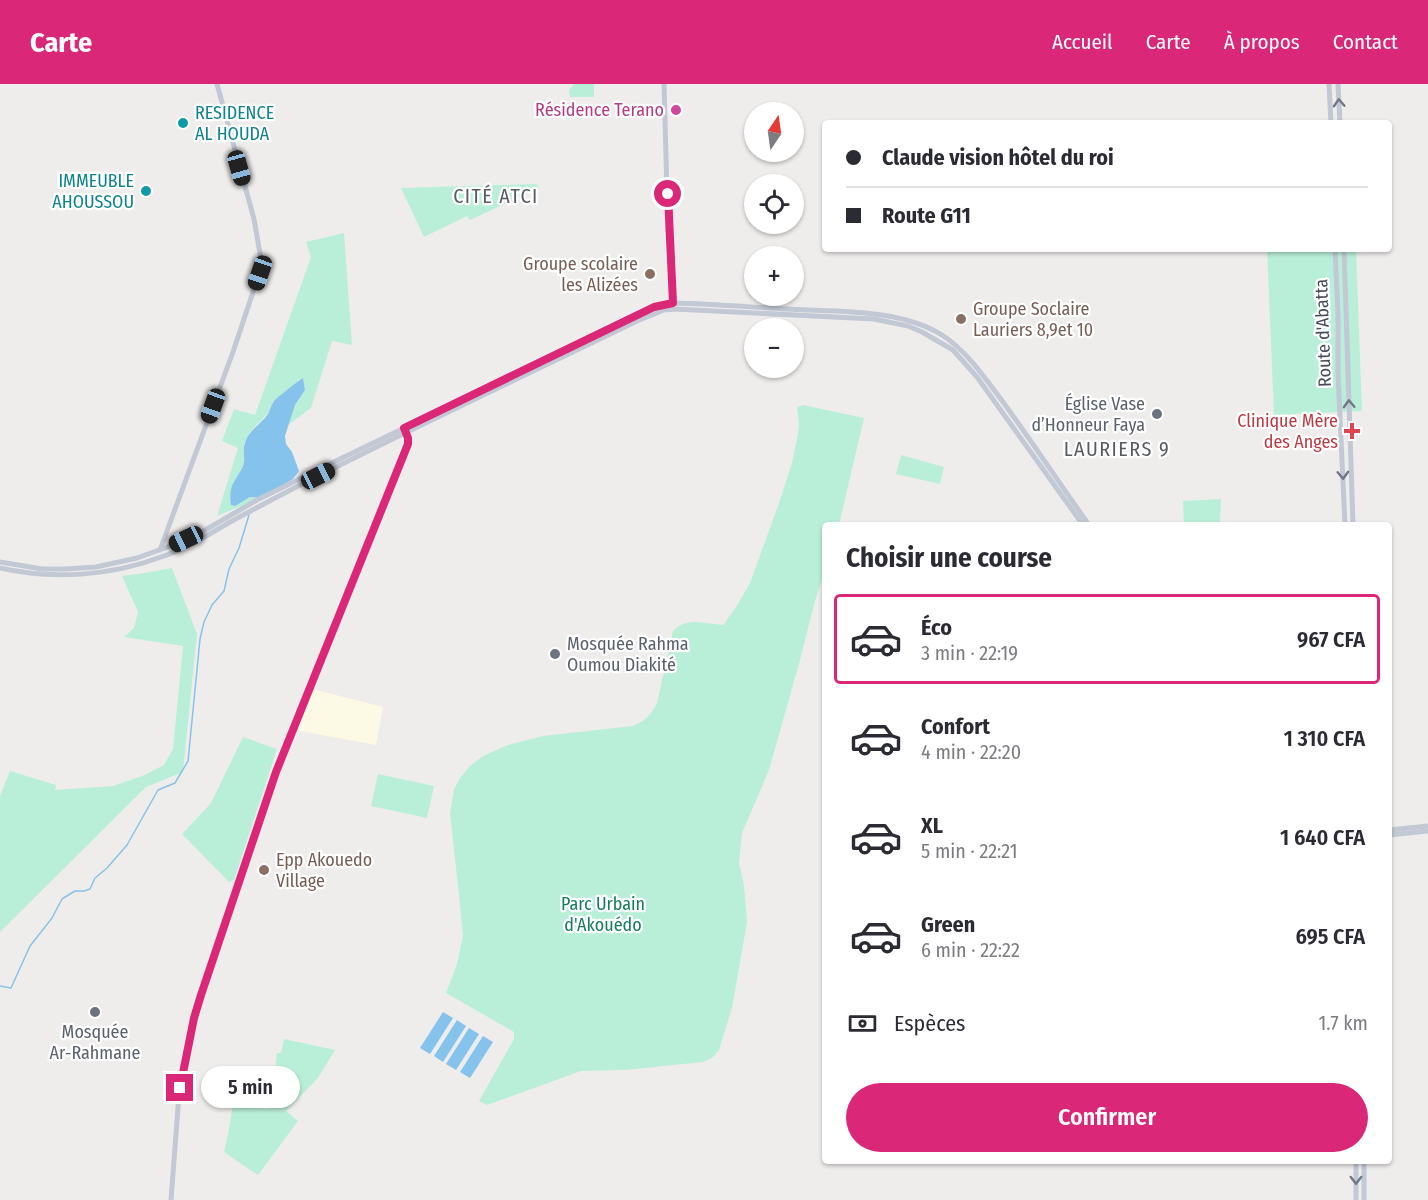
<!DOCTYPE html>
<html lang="fr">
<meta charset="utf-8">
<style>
:root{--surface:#fff;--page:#f7f7f7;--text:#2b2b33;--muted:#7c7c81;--line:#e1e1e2;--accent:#db2777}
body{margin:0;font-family:"Fira Sans Condensed",sans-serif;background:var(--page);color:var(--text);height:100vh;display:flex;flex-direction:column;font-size:22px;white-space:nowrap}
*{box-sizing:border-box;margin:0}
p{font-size:20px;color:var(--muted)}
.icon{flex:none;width:33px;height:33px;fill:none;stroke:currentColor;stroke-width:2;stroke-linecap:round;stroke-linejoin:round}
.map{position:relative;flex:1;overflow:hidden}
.panel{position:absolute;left:822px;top:438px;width:570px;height:642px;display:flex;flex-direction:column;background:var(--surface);border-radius:6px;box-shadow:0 2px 4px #0004}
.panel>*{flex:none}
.banner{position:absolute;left:822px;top:36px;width:570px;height:132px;border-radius:6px;box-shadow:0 2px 4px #0004;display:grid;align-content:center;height:132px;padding:0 24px;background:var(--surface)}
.needle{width:39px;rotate:13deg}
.buttons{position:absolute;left:744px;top:18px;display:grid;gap:12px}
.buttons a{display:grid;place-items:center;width:60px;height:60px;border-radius:50%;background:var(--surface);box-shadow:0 2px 4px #0004;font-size:30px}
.end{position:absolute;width:27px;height:27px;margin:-14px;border:8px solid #db2777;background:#fff;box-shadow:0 0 0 3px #fff}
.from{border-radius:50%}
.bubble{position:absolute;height:42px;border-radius:21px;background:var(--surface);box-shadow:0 2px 4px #0004;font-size:20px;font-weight:600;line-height:42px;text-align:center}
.car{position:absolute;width:18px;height:36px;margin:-18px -9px;border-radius:8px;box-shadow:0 0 4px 2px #0007;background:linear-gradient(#222 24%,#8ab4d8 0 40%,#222 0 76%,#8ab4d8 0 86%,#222 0)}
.banner b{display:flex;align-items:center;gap:21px;height:57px;font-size:22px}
.banner b+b{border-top:2px solid var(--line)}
.banner i{width:15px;height:15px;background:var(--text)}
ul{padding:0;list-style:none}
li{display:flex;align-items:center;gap:18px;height:90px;margin:0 12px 9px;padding:0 12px;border:3px solid transparent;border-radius:6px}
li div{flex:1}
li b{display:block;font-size:22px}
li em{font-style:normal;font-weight:600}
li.selected{border-color:var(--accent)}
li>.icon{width:54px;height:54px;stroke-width:1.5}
h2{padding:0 24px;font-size:27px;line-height:72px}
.pay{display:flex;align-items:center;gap:15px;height:66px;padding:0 24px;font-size:22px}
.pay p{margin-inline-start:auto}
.cta{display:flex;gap:12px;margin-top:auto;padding:12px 24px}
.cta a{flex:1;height:69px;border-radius:36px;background:var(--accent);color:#fff;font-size:24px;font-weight:600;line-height:69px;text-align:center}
header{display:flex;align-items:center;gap:36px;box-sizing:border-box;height:84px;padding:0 30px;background:var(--accent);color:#fff}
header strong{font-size:28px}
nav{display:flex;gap:33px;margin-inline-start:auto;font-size:21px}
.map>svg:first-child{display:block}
.commercial{fill:#fcf9e4}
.green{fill:#b9efd8}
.water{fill:#85c3ed}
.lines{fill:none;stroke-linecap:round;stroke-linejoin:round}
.stream{stroke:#85c3ed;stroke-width:1.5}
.minor{stroke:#c2c8d4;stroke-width:5}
.oneway{stroke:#717785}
.route{stroke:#db2777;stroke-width:8}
.hotel-dot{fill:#d1479c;stroke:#fff;stroke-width:2}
.culture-dot{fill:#0f9aa8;stroke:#fff;stroke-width:2}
.education-dot{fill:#8d6e63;stroke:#fff;stroke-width:2}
.worship-dot{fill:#6b7280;stroke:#fff;stroke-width:2}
.health-dot{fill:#e0444e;stroke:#fff;stroke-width:2}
.labels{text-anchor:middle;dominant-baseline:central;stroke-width:4.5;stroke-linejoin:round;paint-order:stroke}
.hotel-label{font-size:18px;fill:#b23c85;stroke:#fff;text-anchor:end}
.culture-label{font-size:18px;fill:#0d838f;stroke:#fff;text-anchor:start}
.education-label{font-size:18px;fill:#785e54;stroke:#fff;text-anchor:start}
.street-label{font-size:18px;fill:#454c5a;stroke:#fff}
.worship-label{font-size:18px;fill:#5b616d;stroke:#fff;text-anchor:end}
.health-label{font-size:18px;fill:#be3a42;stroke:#fff;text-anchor:end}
.park-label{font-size:18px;fill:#157c5c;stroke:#fff}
.neighbourhood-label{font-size:20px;letter-spacing:1.5px;fill:#595b62;stroke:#fff}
</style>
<header>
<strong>Carte</strong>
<nav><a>Accueil</a><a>Carte</a><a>À propos</a><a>Contact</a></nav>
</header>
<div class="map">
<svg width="1428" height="1116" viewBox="0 0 1428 1116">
<rect width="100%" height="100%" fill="#efedec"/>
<path class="commercial" d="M312,605L383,623L376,661L295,646Z"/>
<g class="green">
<path d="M574,0H594V13H570L569,6Z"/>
<path d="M536,100L539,104L470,136L467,132L424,153L401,104Z"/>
<path d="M344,149L352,261L332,257L311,324L288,341L295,321L305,306L303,294L298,296L293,302L273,318L268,329L250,348L244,360V380L233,399L250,413L261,414L217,432L238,364L222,357L234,325L255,331L311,173L306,158Z"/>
<path d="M1267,165H1356L1362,327L1274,331Z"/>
<path d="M803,321L864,334L839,441H825V486L815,517L800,576L769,686L742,749L739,779L744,801L747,838L732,924L719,966L712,974L703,978L626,986L581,987L487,1021L479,1017L514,955V948L446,909L457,880L463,852L459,811L450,729L454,705L460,694L470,682L483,672L508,661L543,652L633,642C645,637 651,631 657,619L673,547C688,532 705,540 724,541L728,534L736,523L750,499L779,419L792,379L798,350L799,341L797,323Z"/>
<path d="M901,371L944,383L940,400L896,390Z"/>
<path d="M1221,415L1220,441H1184L1183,417Z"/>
<path d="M172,484L197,550L183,688L146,703L0,848V712L10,687L56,701L55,706L113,702L142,692L164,681L173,665L183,562L124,553L134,544L138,528L122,492L144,489Z"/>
<path d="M243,653L277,665L234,796L229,798L182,750L211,719Z"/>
<path d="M378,690L434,702L427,734L371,722Z"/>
<path d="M284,955L335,966L318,994L286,1027L298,1037L258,1091L224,1068L228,1050L233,1020L267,1025L268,1017L255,1015L259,991L274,993L277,969H281Z"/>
</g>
<g class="water">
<path d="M303,294L305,306L295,321L285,352L286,360L292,368L299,387L293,395L261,414L250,413L235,422L231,421C228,401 235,398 243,382C246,375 242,367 245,359C248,347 261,340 268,330C270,326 271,321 274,317C277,314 300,295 303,294Z"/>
<path d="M443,928L453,934L430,970L420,964Z"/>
<path d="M457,936L466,942L443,978L434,972Z"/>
<path d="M469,944L479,950L456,986L446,980Z"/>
<path d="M483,952L493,958L470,994L460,988Z"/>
</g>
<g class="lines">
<path class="stream" d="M0,902L11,904L30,862L52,834L62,815L75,807H84L90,805L95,794L107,784L127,761L158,706L175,699L188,677L200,555L204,538L212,521L224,507L229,485L239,464L249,431"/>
<g class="minor">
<path d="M664,0L668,145L673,220"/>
<path d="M1329,0L1331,39"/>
<path d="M1338,0L1340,39"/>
<path d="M1335,165L1338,230V290L1345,441"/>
<path d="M1344,165L1353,441"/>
<path d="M160,466L233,268L262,181L254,135L217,0"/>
<path d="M0,478L42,485H66L96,483L137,474L173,461L200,449L257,416L336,377L654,223L673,219C711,220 749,223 786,225C836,228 899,224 942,251C967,267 985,294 1003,318C1032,358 1060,400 1089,441"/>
<path d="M0,484C53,496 110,492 161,473C185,465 208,451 230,438C258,423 286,408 314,394C421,340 530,289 637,237L664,226L675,225L874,235L908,242L922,248L953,266L977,293L1083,441"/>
<path d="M1389,746L1428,742"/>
<path d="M1389,751L1428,747"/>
<path d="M171,1116L180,997L194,934L201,911L276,688L407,360L408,354L404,345"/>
<path d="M1356,1116V1077"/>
<path d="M1364,1116V1077"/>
</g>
</g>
<defs><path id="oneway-chevron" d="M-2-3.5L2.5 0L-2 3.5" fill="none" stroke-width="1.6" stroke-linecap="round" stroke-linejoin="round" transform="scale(1.5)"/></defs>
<g class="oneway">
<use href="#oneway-chevron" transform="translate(1339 19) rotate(-93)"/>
<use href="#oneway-chevron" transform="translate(1349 320) rotate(-92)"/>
<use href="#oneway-chevron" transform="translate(1343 391) rotate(88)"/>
<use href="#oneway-chevron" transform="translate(1356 1096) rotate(90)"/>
</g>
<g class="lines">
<path class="route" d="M180,1004L194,934L201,911L276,688L408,360V354L404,344L654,223L673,219L668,110"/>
</g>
<circle class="hotel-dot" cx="676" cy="26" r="6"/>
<g class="culture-dot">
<circle cx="183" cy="39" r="6"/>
<circle cx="146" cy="107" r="6"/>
</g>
<g class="education-dot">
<circle cx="650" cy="190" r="6"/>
<circle cx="961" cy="235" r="6"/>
<circle cx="264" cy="786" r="6"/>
</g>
<g class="worship-dot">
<circle cx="1157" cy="330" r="6"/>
<circle cx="555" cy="570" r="6"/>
<circle cx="95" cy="928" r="6"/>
</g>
<path class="health-dot" d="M1349 338h6v6h6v6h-6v6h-6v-6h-6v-6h6z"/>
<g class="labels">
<g class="hotel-label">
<text x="664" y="26">Résidence Terano</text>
</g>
<g class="culture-label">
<text x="195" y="29">RESIDENCE<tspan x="195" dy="21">AL HOUDA</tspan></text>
<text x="134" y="97" text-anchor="end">IMMEUBLE<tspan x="134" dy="21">AHOUSSOU</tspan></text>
</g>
<g class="education-label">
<text x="638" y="180" text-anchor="end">Groupe scolaire<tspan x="638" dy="21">les Alizées</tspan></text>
<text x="973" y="225">Groupe Soclaire<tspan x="973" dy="21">Lauriers 8,9et 10</tspan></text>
<text x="276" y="776">Epp Akouedo<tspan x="276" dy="21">Village</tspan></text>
</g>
<g class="street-label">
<text transform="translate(1323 249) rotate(-92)">Route d'Abatta</text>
</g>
<g class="worship-label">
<text x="1145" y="320">Église Vase<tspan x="1145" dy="21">d’Honneur Faya</tspan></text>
<text x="567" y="560" text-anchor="start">Mosquée Rahma<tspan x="567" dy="21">Oumou Diakité</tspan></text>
<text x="95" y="948" text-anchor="middle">Mosquée<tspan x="95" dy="21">Ar-Rahmane</tspan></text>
</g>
<g class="health-label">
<text x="1338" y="337">Clinique Mère<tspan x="1338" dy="21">des Anges</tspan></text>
</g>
<g class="park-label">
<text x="603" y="820">Parc Urbain<tspan x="603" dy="21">d'Akouédo</tspan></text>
</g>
<g class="neighbourhood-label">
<text x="496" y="112">CITÉ ATCI</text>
<text x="1117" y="365">LAURIERS 9</text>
</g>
</g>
</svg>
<div class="buttons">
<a><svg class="needle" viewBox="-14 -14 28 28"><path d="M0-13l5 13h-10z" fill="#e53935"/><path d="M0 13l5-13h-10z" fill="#7c7c81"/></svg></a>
<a><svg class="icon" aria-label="locate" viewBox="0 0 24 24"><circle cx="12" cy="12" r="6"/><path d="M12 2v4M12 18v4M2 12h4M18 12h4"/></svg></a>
<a>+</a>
<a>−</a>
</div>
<i class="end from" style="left:668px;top:110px"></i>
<i class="end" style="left:180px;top:1004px"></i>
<div class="bubble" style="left:201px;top:982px;width:99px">5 min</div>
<i class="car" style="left:239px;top:84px;rotate:164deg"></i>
<i class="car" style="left:260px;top:189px;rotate:199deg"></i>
<i class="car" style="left:213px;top:322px;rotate:200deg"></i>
<i class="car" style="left:318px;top:392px;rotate:63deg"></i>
<i class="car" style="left:186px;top:455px;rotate:245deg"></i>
<div class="banner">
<b><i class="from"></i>Claude vision hôtel du roi</b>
<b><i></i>Route G11</b>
</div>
<section class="panel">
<h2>Choisir une course</h2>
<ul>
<li class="selected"><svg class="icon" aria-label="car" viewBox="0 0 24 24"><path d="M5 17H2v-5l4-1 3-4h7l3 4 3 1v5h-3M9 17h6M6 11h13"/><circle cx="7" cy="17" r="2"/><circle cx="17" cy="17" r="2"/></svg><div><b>Éco</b><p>3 min · 22:19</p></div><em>967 CFA</em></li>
<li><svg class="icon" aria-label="car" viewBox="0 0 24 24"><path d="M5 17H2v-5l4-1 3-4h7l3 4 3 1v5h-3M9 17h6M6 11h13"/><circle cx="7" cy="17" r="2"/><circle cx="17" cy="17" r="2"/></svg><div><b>Confort</b><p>4 min · 22:20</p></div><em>1 310 CFA</em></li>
<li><svg class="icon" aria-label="car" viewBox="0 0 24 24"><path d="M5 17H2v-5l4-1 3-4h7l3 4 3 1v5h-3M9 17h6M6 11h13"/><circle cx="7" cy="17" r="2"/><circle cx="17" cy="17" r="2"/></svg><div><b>XL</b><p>5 min · 22:21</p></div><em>1 640 CFA</em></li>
<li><svg class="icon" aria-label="car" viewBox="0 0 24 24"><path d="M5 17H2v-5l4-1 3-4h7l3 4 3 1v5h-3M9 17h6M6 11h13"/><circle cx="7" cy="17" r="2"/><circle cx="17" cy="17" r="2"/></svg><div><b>Green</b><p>6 min · 22:22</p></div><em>695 CFA</em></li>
</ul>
<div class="pay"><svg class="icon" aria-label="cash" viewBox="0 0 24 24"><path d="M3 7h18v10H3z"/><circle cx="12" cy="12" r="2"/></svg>Espèces<p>1.7 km</p></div>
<div class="cta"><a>Confirmer</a></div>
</section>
</div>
